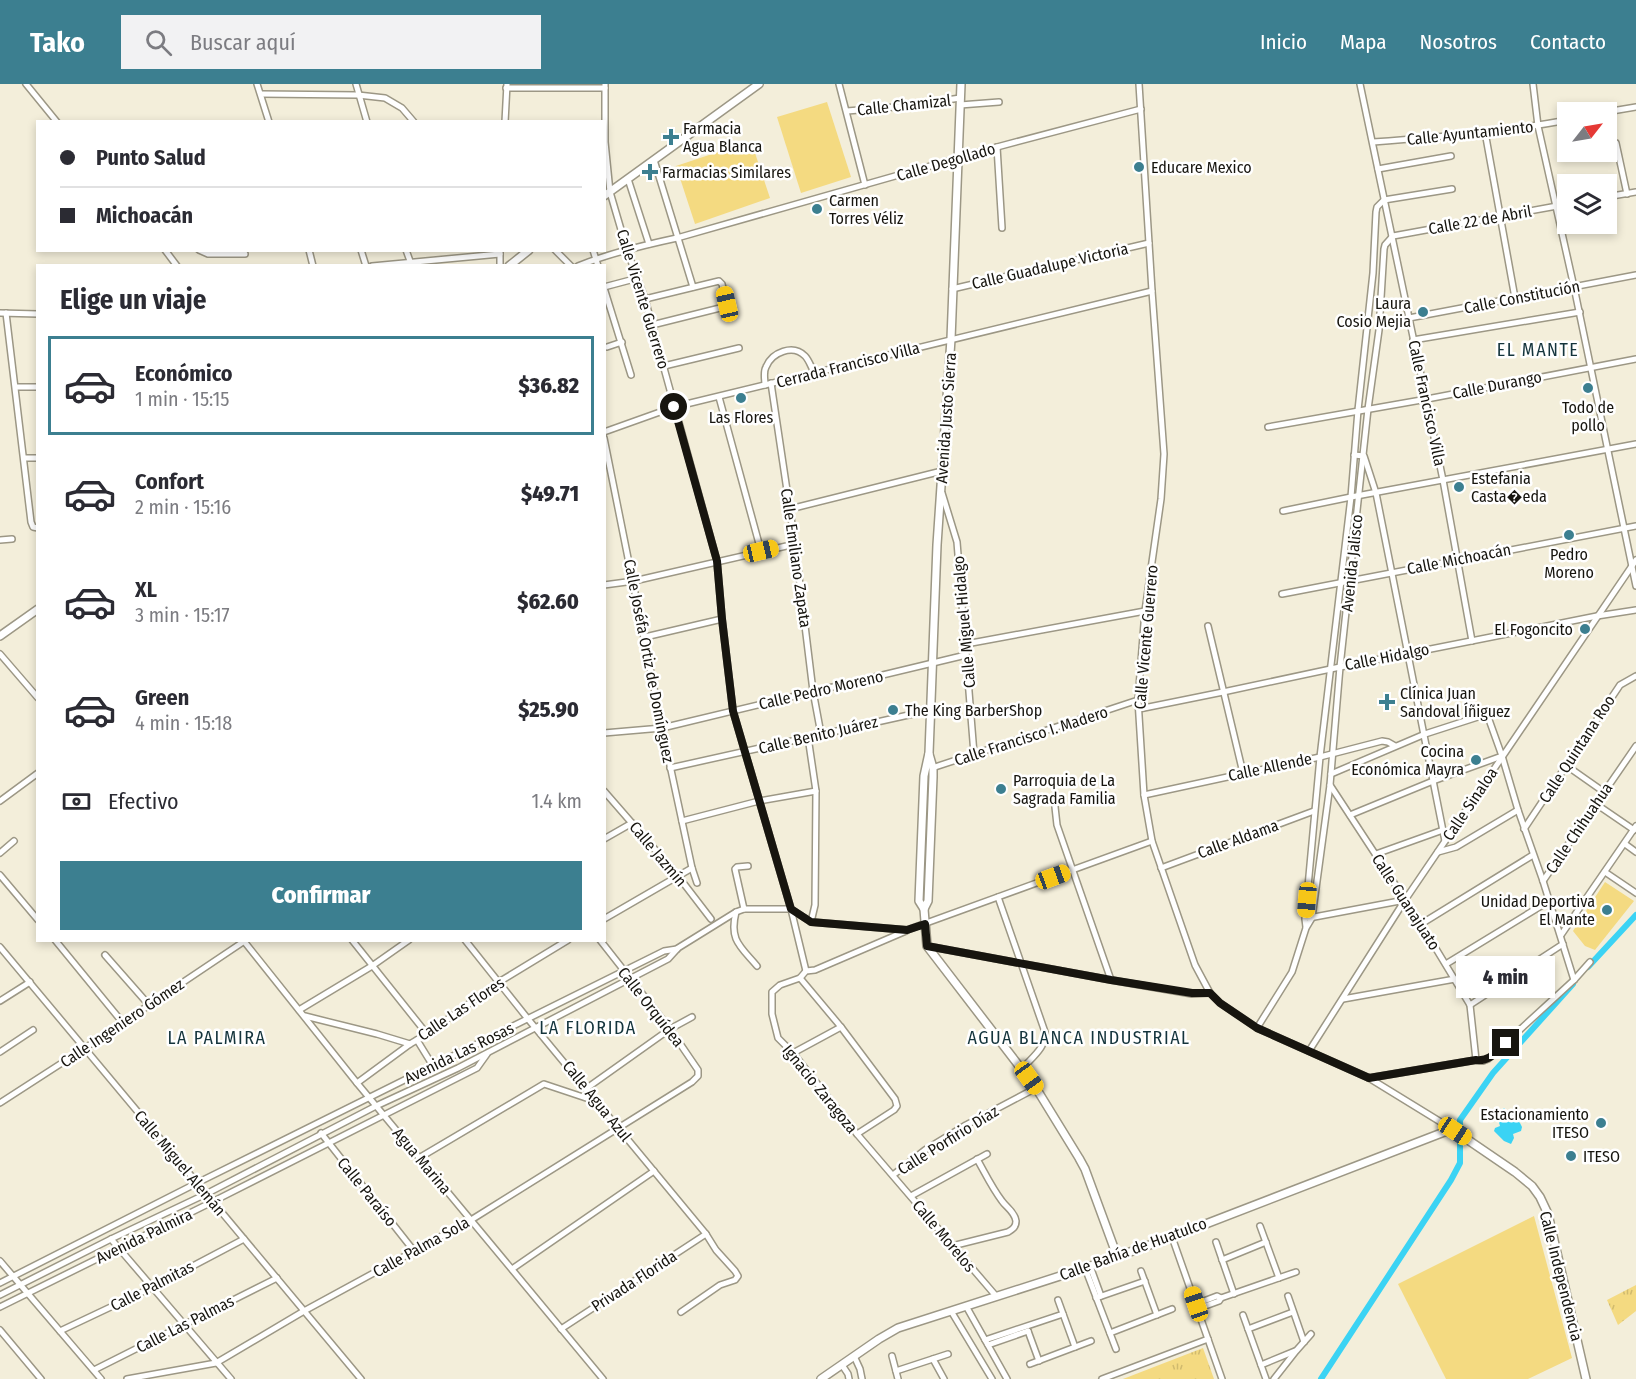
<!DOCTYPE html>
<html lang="es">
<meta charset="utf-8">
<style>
:root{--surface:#fff;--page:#f2f2f3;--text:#2b2b33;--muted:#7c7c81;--line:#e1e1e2;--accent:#3c7f90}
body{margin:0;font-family:"Fira Sans Condensed",sans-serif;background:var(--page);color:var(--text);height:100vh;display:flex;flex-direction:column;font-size:22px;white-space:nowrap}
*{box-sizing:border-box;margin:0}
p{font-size:20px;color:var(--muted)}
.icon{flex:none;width:33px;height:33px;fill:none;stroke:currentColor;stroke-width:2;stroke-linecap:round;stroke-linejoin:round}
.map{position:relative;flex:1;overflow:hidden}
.sheet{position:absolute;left:36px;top:180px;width:570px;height:678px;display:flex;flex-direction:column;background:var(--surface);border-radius:0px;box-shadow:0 3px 9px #0003}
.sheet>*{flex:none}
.banner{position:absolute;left:36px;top:36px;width:570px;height:132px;border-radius:0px;box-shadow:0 3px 9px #0003;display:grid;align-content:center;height:132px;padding:0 24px;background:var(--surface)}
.needle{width:39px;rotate:59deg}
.buttons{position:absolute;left:1557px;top:18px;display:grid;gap:12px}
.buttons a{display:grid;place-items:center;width:60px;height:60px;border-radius:0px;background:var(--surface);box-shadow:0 3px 9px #0003;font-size:30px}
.end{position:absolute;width:27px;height:27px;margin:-14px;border:8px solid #17150f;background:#fff;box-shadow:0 0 0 3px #fff}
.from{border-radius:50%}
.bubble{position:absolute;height:42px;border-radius:0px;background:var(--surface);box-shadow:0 3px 9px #0003;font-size:20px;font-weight:800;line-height:42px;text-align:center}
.car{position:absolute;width:18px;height:36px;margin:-18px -9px;border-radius:8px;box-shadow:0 0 4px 2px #0007;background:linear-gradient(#f5c518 24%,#345 0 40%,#f5c518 0 76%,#345 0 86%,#f5c518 0)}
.banner b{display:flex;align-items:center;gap:21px;height:57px;font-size:22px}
.banner b+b{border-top:2px solid var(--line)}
.banner i{width:15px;height:15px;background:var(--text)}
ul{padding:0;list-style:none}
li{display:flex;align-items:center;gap:18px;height:99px;margin:0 12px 9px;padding:0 12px;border:3px solid transparent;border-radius:0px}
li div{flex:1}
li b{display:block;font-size:22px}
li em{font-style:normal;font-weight:800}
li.on{border-color:var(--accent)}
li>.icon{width:54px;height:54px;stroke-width:1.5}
h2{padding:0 24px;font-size:27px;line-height:72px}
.pay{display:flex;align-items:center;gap:15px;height:66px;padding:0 24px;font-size:22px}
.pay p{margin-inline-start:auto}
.primary-button{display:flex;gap:12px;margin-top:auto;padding:12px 24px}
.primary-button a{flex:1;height:69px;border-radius:0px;background:var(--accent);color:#fff;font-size:24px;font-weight:800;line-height:69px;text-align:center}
header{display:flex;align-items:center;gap:36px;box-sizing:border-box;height:84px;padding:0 30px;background:var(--accent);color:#fff}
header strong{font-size:28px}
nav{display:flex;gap:33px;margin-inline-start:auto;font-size:21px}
.search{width:420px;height:54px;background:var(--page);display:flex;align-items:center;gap:15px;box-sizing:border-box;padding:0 21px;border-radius:0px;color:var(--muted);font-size:22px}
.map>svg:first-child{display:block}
.grass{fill:url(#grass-tufts)}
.garden{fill:#f4da81}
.water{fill:#3bd3f4}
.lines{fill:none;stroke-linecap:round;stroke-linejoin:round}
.canal{stroke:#3bd3f4;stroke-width:6}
.street-casing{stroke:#9c9785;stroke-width:8}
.secondary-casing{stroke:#9c9785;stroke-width:10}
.street{stroke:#fff;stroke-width:5}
.secondary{stroke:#fff;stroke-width:7}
.route{stroke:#17150f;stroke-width:8}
.poi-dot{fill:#3c7f90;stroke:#fff;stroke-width:2}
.labels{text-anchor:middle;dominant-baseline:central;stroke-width:5;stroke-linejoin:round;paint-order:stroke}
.street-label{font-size:16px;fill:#17150f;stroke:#fff}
.poi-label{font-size:16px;fill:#17150f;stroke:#fff;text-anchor:start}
.neighbourhood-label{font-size:18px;letter-spacing:1.5px;fill:#14343c;stroke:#fff}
</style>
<header>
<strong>Tako</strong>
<div class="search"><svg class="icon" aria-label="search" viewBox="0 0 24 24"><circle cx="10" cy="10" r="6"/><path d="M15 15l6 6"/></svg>Buscar aquí</div>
<nav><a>Inicio</a><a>Mapa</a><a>Nosotros</a><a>Contacto</a></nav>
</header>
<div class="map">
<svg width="1636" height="1295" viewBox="0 0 1636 1295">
<defs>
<pattern id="grass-tufts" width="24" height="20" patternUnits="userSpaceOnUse" patternTransform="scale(1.5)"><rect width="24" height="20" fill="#f4da81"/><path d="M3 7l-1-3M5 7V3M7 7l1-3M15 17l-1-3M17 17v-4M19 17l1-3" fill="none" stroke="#d0ba6e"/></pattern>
</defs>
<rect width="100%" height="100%" fill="#f3eeda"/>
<g class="grass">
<path d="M1636,1201V1227L1618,1241L1607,1216Z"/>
<path d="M1203,1264L1214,1295H1123Z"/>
</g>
<g class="garden">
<path d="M827,18L851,93L801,109L777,33Z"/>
<path d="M751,57L770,114L695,140L676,82Z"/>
<path d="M1605,798L1634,817L1595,866L1585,862L1573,847Z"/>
<path d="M1534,1132L1572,1274L1528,1295H1446L1398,1200Z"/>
</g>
<path class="water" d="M1504,1024L1520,1039L1522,1043L1521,1047L1513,1050L1514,1054L1511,1060L1504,1057L1494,1047L1495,1044L1500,1042L1498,1035L1499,1028Z"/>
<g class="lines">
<g class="canal">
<path d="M1588,883L1636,831"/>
<path d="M1321,1295L1451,1096L1460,1079V1036L1493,989L1573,900"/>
</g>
<defs>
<g id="street">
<path d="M26,0L57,38"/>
<path d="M257,0L269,38"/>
<path d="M356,0L367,38"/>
<path d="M605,0V58L610,108L627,166L645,215L717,477L722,535L733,627L791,825L806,887"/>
<path d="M839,0L865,101"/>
<path d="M1139,0L1152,207L1164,370L1161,415L1145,527L1138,616L1144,711L1152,757L1195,881L1210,909L1220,919L1257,944L1369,994L1452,1045"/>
<path d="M1360,0L1443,396L1472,557"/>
<path d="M1533,0L1538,42L1574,203L1636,502"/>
<path d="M506,4H605"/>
<path d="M261,10L358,11L385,14L402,24L414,38"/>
<path d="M960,21L999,18"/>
<path d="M847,27L907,22L960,14"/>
<path d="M1606,28L1636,23"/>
<path d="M505,38L507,0"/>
<path d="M1485,48L1515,214"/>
<path d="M1373,58C1438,53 1503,48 1568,36"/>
<path d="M1616,59L1627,110"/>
<path d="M997,63L1002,144"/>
<path d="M654,76L693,203"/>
<path d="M1378,85L1451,72"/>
<path d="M628,95L649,160"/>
<path d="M1606,113L1636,108"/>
<path d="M1393,152L1568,120"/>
<path d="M165,166L177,182"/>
<path d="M199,166L208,170H245"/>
<path d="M309,166L313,182"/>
<path d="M361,166L366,182"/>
<path d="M406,166L410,177"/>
<path d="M555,166L571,182"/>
<path d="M593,166L598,182"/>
<path d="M500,168V182"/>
<path d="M372,182L500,170"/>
<path d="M578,182C610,169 644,161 677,154L997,63L1141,25"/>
<path d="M604,203L638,194"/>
<path d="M604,204L631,291"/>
<path d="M952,205L1149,159"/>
<path d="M645,215L719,197L722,200L727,220L724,223L652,241"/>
<path d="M0,229L38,230"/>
<path d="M6,229L31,438L33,443L38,444"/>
<path d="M1409,234L1636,191"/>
<path d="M1413,256L1580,228"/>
<path d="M607,263L622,258"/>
<path d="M664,282L739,264"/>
<path d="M771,299L795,460L813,607L821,650"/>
<path d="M765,301C765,295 763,288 766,283C772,268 793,260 805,272C809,276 811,283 814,288"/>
<path d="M16,303H38"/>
<path d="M719,313L761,467"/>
<path d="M1268,343L1427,315L1636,275"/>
<path d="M604,348L674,323L1152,207"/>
<path d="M604,354L662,644L692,784L697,799"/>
<path d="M1354,371L1364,372L1376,409L1445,757"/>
<path d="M25,374H38"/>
<path d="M942,409L957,458L974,670"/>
<path d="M790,425L942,387"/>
<path d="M1283,427L1351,413L1636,360"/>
<path d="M0,456L12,455"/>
<path d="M604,501L634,497L795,460"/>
<path d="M1282,510L1636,442"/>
<path d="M1208,542L1243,689"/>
<path d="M645,553L722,535"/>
<path d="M966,560L1145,527"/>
<path d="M0,570L38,614"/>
<path d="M1139,625L1223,608L1340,583L1597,532L1636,526"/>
<path d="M604,649L662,644L966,571"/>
<path d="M808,653L816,707L815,821L811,838"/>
<path d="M1567,682L1604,708"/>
<path d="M670,684L931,626"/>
<path d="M932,684L1138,616"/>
<path d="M1331,690L1425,650L1487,630L1502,672L1518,726L1543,797L1574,896"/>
<path d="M1330,701L1421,840L1470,921L1476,976"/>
<path d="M604,707L678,792L711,835"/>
<path d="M1144,711L1320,673L1382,657L1388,658L1395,662"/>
<path d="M0,717L38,689"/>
<path d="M1596,720L1634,746"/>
<path d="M1055,723L1057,741L1111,896"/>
<path d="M1350,731L1433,697L1502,672"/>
<path d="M682,737L759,717L816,707"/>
<path d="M1524,745L1620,601L1636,592"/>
<path d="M604,755L632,739"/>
<path d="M1625,760L1636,768"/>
<path d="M1438,768L1456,763L1518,726"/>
<path d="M0,769L14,757"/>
<path d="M1376,770L1443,746"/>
<path d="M1161,784L1314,727"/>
<path d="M1605,788L1636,809"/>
<path d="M0,791L38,836"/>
<path d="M1543,797L1636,662"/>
<path d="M998,813L1045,948C1047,963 1031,974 1022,985"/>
<path d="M744,825L735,785L737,783L748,782"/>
<path d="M736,828C729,856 740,862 757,882"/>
<path d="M1309,834L1405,816"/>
<path d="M604,835L692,784"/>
<path d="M1421,840L1533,771"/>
<path d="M1306,843L1305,835L1320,673L1351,413L1358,326L1373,189L1376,128L1377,123L1384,116L1452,105"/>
<path d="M906,847L815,886L806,887L800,894L780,901L772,908V930L778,954L793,969L857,1050L996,1212"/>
<path d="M1561,851L1636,742"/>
<path d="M55,856L123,939"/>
<path d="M243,856L357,999L603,1295"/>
<path d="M352,856L427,950"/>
<path d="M465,856L528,935L706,1150L716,1166L735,1187L738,1192L735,1196L720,1201L681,1228"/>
<path d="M927,862L1111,896L1192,910L1210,909"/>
<path d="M0,863L361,1295"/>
<path d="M105,871L149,921"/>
<path d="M1446,880L1549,817"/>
<path d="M800,894L841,943L895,1015L897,1022L894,1026L857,1050"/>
<path d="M1343,915L1455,895"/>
<path d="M0,917L30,898"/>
<path d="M1470,921L1563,860"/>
<path d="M299,926L372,882L409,856"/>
<path d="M305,932L377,950L410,960"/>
<path d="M1257,944L1292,888L1306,844L1312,834L1330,701L1340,583L1368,325L1379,246L1384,165L1385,161L1393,152"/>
<path d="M417,956L433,982"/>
<path d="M1309,967L1405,816L1636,476"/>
<path d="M0,968L33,946"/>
<path d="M793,969L841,943"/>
<path d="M1369,994L1476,976L1483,977L1488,975L1574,896L1590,878"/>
<path d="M357,999L410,960L427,950L499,898L568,856"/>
<path d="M587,1004L670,945L692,933"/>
<path d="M0,1019L85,964L246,856"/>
<path d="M321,1049L414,1167"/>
<path d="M419,1074L544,1000L598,1018"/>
<path d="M893,1091L925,1066L966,1041L1036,1004"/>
<path d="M911,1112L987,1070"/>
<path d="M1260,1142L1279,1194"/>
<path d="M1172,1153L1222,1295"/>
<path d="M111,1155L231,1295"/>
<path d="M1216,1158L1234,1210"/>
<path d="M952,1162L1008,1148C1013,1145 1016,1143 1016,1137C1015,1128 1006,1123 1002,1117C992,1104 985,1089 977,1075"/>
<path d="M1222,1176L1266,1158"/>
<path d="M0,1177L101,1295"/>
<path d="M1090,1182L1101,1212"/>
<path d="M1085,1184L1116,1265"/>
<path d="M512,1185L654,1087"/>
<path d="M1141,1187L1157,1231"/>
<path d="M0,1199L197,1099L664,867L677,865"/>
<path d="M0,1211L111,1155L206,1110L376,1022L458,984L668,875L678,864L736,828L744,825H791L811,838L907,846L1152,757"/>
<path d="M1288,1212L1304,1258"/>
<path d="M1096,1214L1145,1197"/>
<path d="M1058,1216L1075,1263"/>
<path d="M1196,1220L1217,1212L1221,1214"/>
<path d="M966,1222L1007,1295"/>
<path d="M0,1223L212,1118L477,984L487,970"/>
<path d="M1197,1225L1219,1217L1221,1214L1296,1188"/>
<path d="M951,1227L992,1295"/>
<path d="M1243,1231L1266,1295"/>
<path d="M561,1245L706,1150"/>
<path d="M1248,1245L1293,1228"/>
<path d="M0,1246L41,1295"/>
<path d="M60,1247L153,1203L244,1155"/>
<path d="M1028,1247L1039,1277"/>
<path d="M1110,1249L1172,1225"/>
<path d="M985,1256L1063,1230"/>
<path d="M988,1261L1028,1247"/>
<path d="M854,1272L860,1285L862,1295"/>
<path d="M892,1272L898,1295"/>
<path d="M933,1275L944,1295"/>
<path d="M1030,1280L1091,1257"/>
<path d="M842,1281L848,1290L849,1295"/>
<path d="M1261,1281L1295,1267"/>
<path d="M94,1286L277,1194"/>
<path d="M896,1287L948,1270"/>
<path d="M127,1295L216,1279L304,1227L471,1136L692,998L698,992V986L670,945L600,856"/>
<path d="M1102,1295L1208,1255"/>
<path d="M1274,1295L1296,1267L1311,1250"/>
</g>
<g id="secondary">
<path d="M961,0L951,255L937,461L929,669L924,692L919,817L924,825L927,862L1036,1004L1079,1074L1085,1085L1117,1172"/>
<path d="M604,112L759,0"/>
<path d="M509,182L529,166"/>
<path d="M0,552L38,525"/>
<path d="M924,825L928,817L933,693V684L929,670"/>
<path d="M821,1295L879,1255L898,1244L1085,1184L1172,1153L1452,1045L1515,1088L1532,1102L1540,1113L1548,1130L1586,1295"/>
</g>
</defs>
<use href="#street" class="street-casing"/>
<use href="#secondary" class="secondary-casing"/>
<use href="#street" class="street"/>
<use href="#secondary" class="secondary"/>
</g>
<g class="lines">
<path class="route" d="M674,323L717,477L722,535L733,627L791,825L811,838L907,846L925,840L927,862L1111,896L1192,909H1210L1220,919L1257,944L1369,994L1476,976C1490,978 1497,967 1506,959"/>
</g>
<g class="poi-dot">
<path d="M668 44h6v6h6v6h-6v6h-6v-6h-6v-6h6z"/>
<circle cx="1139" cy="83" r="6"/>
<path d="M647 79h6v6h6v6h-6v6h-6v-6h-6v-6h6z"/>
<circle cx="817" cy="125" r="6"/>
<circle cx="1423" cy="228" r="6"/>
<circle cx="1588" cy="304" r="6"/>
<circle cx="741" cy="314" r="6"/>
<circle cx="1459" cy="403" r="6"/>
<circle cx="1569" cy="451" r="6"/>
<circle cx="1585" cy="545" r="6"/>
<path d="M1384 609h6v6h6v6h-6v6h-6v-6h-6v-6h6z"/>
<circle cx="893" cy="626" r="6"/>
<circle cx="1476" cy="676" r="6"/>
<circle cx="1001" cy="705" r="6"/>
<circle cx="1607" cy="826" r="6"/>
<circle cx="1601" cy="1039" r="6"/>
<circle cx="1571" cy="1072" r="6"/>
</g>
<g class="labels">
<g class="street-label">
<text transform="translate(904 21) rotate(-6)">Calle Chamizal</text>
<text transform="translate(1470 49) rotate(-6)">Calle Ayuntamiento</text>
<text transform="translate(946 78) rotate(-16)">Calle Degollado</text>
<text transform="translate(1480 136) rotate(-10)">Calle 22 de Abril</text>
<text transform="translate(1050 182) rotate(-13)">Calle Guadalupe Victoria</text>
<text transform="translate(1522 213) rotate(-11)">Calle Constitución</text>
<text transform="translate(643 215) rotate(73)">Calle Vicente Guerrero</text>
<text transform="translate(848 281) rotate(-14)">Cerrada Francisco Villa</text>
<text transform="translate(1497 301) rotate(-11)">Calle Durango</text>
<text transform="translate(1427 319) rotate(78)">Calle Francisco Villa</text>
<text transform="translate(946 334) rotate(-86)">Avenida Justo Sierra</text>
<text transform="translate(796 474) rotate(82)">Calle Emiliano Zapata</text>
<text transform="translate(1459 475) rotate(-11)">Calle Michoacán</text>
<text transform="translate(1352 479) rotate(-84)">Avenida Jalisco</text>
<text transform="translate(964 538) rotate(-95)">Calle Miguel Hidalgo</text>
<text transform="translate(1146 553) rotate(-85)">Calle Vicente Guerrero</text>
<text transform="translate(1387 573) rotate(-11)">Calle Hidalgo</text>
<text transform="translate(649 577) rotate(79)">Calle Joséfa Ortiz de Domínguez</text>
<text transform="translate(821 606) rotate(-13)">Calle Pedro Moreno</text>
<text transform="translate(818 651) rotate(-13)">Calle Benito Juárez</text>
<text transform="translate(1031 652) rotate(-18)">Calle Francisco I. Madero</text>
<text transform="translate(1577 665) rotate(-57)">Calle Quintana Roo</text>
<text transform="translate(1270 683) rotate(-12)">Calle Allende</text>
<text transform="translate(1470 720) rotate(-56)">Calle Sinaloa</text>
<text transform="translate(1579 744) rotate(-56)">Calle Chihuahua</text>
<text transform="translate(1238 755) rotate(-20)">Calle Aldama</text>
<text transform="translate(658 770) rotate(50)">Calle Jazmín</text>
<text transform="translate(1406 818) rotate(57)">Calle Guanajuato</text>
<text transform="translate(651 923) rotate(52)">Calle Orquídea</text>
<text transform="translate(461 925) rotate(-34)">Calle Las Flores</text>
<text transform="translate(122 939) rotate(-34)">Calle Ingeniero Gómez</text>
<text transform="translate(459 969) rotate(-26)">Avenida Las Rosas</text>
<text transform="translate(820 1005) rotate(51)">Ignacio Zaragoza</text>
<text transform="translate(597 1017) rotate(51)">Calle Agua Azul</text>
<text transform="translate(948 1056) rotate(-32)">Calle Porfirio Díaz</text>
<text transform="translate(422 1077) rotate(50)">Agua Marina</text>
<text transform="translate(180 1079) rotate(50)">Calle Miguel Alemán</text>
<text transform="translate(367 1108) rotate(51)">Calle Paraíso</text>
<text transform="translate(144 1152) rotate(-26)">Avenida Palmira</text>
<text transform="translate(944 1152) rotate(50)">Calle Morelos</text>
<text transform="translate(421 1163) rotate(-29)">Calle Palma Sola</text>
<text transform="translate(1133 1165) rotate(-20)">Calle Bahía de Huatulco</text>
<text transform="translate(1561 1192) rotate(76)">Calle Independencia</text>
<text transform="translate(634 1197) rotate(-33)">Privada Florida</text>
<text transform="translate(152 1202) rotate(-27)">Calle Palmitas</text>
<text transform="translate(185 1240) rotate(-27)">Calle Las Palmas</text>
</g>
<g class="poi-label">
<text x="683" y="44">Farmacia<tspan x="683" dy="18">Agua Blanca</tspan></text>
<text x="1151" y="83">Educare Mexico</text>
<text x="662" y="88">Farmacias Similares</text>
<text x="829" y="116">Carmen<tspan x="829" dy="18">Torres Véliz</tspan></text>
<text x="1411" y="219" text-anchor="end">Laura<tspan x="1411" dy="18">Cosio Mejia</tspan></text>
<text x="1588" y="323" text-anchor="middle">Todo de<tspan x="1588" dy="18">pollo</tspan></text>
<text x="741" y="333" text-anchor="middle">Las Flores</text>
<text x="1471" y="394">Estefania<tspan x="1471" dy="18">Casta�eda</tspan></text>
<text x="1569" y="470" text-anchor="middle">Pedro<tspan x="1569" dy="18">Moreno</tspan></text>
<text x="1573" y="545" text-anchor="end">El Fogoncito</text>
<text x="1400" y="609">Clínica Juan<tspan x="1400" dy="18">Sandoval Íñiguez</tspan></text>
<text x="905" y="626">The King BarberShop</text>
<text x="1464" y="667" text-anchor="end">Cocina<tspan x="1464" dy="18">Económica Mayra</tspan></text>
<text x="1013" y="696">Parroquia de La<tspan x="1013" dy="18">Sagrada Familia</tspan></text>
<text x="1595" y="817" text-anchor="end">Unidad Deportiva<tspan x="1595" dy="18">El Mante</tspan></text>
<text x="1589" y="1030" text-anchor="end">Estacionamiento<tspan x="1589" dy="18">ITESO</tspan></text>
<text x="1583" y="1072">ITESO</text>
</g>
<g class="neighbourhood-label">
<text x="1538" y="266">EL MANTE</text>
<text x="588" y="944">LA FLORIDA</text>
<text x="217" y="954">LA PALMIRA</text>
<text x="1079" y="954">AGUA BLANCA INDUSTRIAL</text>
</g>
</g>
</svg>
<div class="buttons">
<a><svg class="needle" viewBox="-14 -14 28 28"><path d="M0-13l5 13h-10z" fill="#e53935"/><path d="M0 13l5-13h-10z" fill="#7c7c81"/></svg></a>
<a><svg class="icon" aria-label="layers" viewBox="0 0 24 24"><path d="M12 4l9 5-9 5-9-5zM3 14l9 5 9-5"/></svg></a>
</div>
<i class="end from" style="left:674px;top:323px"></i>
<i class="end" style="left:1506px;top:959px"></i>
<div class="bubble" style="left:1456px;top:872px;width:99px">4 min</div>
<i class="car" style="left:727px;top:220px;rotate:347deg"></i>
<i class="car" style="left:761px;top:467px;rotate:77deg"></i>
<i class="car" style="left:1053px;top:793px;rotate:70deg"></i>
<i class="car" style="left:1307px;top:816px;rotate:185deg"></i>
<i class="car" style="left:1029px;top:994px;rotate:144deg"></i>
<i class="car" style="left:1455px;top:1047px;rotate:123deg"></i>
<i class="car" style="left:1196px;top:1220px;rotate:341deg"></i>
<div class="banner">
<b><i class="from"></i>Punto Salud</b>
<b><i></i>Michoacán</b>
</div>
<section class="sheet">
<h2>Elige un viaje</h2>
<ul>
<li class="on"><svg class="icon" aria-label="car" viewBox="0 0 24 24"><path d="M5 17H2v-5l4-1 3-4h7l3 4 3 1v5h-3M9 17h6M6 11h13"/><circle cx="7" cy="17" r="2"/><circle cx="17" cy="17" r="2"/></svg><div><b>Económico</b><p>1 min · 15:15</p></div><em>$36.82</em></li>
<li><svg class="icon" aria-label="car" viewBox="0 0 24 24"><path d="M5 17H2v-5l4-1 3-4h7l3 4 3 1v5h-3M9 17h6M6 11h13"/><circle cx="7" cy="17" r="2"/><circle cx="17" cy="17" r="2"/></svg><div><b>Confort</b><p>2 min · 15:16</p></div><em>$49.71</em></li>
<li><svg class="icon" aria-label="car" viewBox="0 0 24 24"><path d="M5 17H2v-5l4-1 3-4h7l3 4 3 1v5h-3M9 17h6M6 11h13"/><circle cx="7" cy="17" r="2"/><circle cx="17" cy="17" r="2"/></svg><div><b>XL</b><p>3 min · 15:17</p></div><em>$62.60</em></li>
<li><svg class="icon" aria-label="car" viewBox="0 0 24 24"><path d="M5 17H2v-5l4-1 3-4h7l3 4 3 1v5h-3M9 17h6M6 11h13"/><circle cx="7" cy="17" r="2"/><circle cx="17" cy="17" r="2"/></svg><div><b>Green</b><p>4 min · 15:18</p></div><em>$25.90</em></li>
</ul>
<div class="pay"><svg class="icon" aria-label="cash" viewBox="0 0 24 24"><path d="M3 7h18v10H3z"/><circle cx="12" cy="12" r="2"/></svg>Efectivo<p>1.4 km</p></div>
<div class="primary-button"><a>Confirmar</a></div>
</section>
</div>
